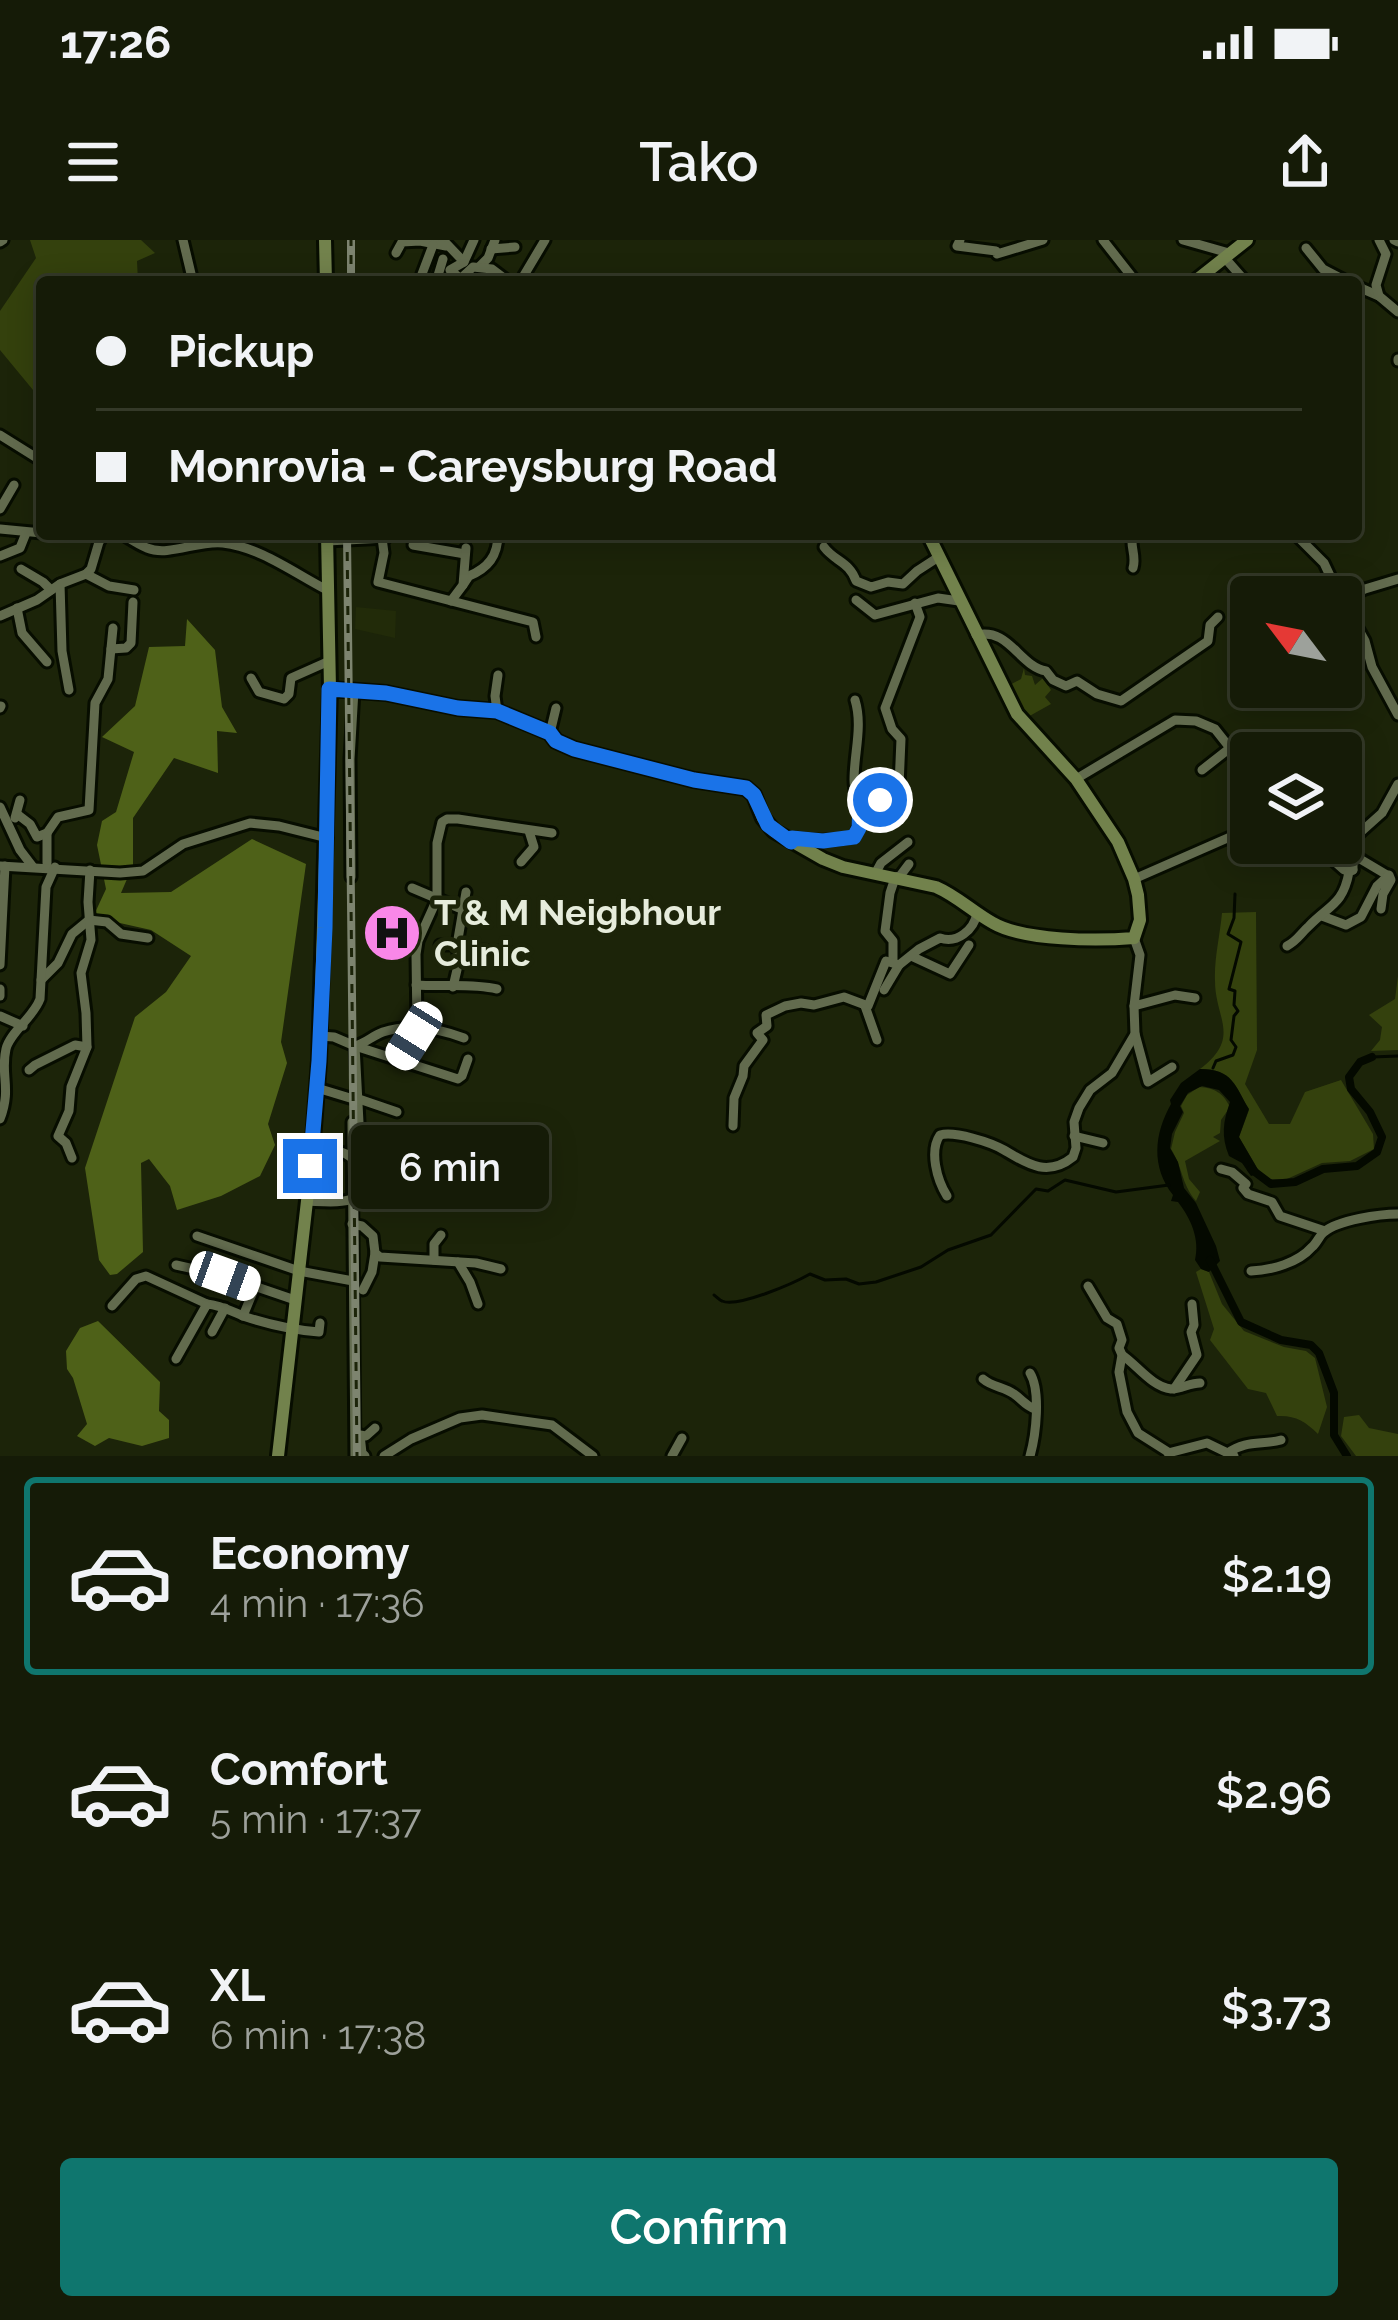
<!DOCTYPE html>
<meta charset="utf-8">
<style>
:root{--surface:#151b07;--page:#1e2411;--text:#f1f3f6;--muted:#9da19b;--line:#343928;--accent:#0f766e}
body{margin:0;font-family:Raleway,sans-serif;background:var(--page);color:var(--text);height:100vh;display:flex;flex-direction:column;font-size:45px;white-space:nowrap}
*{box-sizing:border-box;margin:0}
p{font-size:39px;color:var(--muted)}
.icon{flex:none;width:66px;height:66px;fill:none;stroke:currentColor;stroke-width:2;stroke-linecap:round;stroke-linejoin:round}
.map{position:relative;height:1216px;overflow:hidden}
.side{display:flex;flex-direction:column;background:var(--surface);flex:1}
.side>*{flex:none}
.hud{position:absolute;left:36px;top:36px;width:1326px;height:264px;border-radius:12px;box-shadow:0 6px 30px #0003,0 0 0 3px var(--line);display:grid;align-content:center;height:264px;padding:0 60px;background:var(--surface)}
.needle{width:78px;rotate:302deg}
.buttons{position:absolute;left:1230px;top:336px;display:grid;gap:24px}
.buttons a{display:grid;place-items:center;width:132px;height:132px;border-radius:12px;background:var(--surface);box-shadow:0 6px 30px #0003,0 0 0 3px var(--line);font-size:60px}
.end{position:absolute;width:54px;height:54px;margin:-27px;border:15px solid #1a73e8;background:#fff;box-shadow:0 0 0 6px #fff}
.from{border-radius:50%}
.bubble{position:absolute;height:84px;border-radius:12px;background:var(--surface);box-shadow:0 6px 30px #0003,0 0 0 3px var(--line);font-size:39px;font-weight:600;line-height:84px;text-align:center}
.car{position:absolute;width:36px;height:72px;margin:-36px -18px;border-radius:15px;box-shadow:0 0 9px 3px #0007;background:linear-gradient(#fff 24%,#345 0 40%,#fff 0 76%,#345 0 86%,#fff 0)}
.hud b{display:flex;align-items:center;gap:42px;height:114px;font-size:45px}
.hud b+b{border-top:3px solid var(--line)}
.hud i{width:30px;height:30px;background:var(--text)}
ul{padding:21px 0 0;list-style:none}
li{display:flex;align-items:center;gap:36px;height:198px;margin:0 24px 18px;padding:0 36px;border:6px solid transparent;border-radius:12px}
li div{flex:1}
li b{display:block;font-size:45px}
li em{font-style:normal;font-weight:600}
li.selected{border-color:var(--accent)}
li>.icon{width:108px;height:108px;stroke-width:1.5}
.action{display:flex;gap:24px;margin-top:auto;padding:24px 60px}
.action a{flex:1;height:138px;border-radius:12px;background:var(--accent);color:#fff;font-size:48px;font-weight:600;line-height:138px;text-align:center}
.status{display:flex;justify-content:space-between;align-items:center;height:84px;padding:0 60px;background:var(--surface);direction:ltr}
.status svg{height:33px;fill:currentColor}
header{display:flex;justify-content:space-between;align-items:center;height:156px;padding:0 60px;background:var(--surface);font-size:54px;font-weight:600}
.map>svg:first-child{display:block}
.built{fill:#222b09}
.green{fill:#34410d}
.forest{fill:#4e6118}
.water{fill:#040900}
.lines{fill:none;stroke-linecap:round;stroke-linejoin:round}
.stream{stroke:#040900;stroke-width:3}
.river{stroke:#040900;stroke-width:8}
.minor-casing{stroke:#070d00;stroke-width:15}
.major-casing{stroke:#070d00;stroke-width:18}
.minor{stroke:#626b4e;stroke-width:9}
.major{stroke:#72824c;stroke-width:12}
.rail-casing{stroke:#7d846f;stroke-width:8}
.rail{stroke:#1c2409;stroke-width:3;stroke-dasharray:9;stroke-linecap:butt}
.route{stroke:#1a73e8;stroke-width:15}
.labels{text-anchor:middle;dominant-baseline:central;stroke-width:9;stroke-linejoin:round;paint-order:stroke}
.poi-label{font-size:36px;font-weight:bold;fill:#e6ecdc;stroke:#1c2409;text-anchor:start}
</style>
<div class="status"><b>17:26</b><svg viewBox="0 0 49 12"><path d="M0 12V9h3v3zM5 12V6h3v6zM10 12V3h3v9zM15 12V0h3v12zM26 1h20v11H26zM47 4h2v5h-2z"/></svg></div>
<header><svg class="icon" aria-label="menu" viewBox="0 0 24 24"><path d="M4 6h16M4 12h16M4 18h16"/></svg>Tako<svg class="icon" aria-label="share" viewBox="0 0 24 24"><path d="M12 15V3M7 8l5-5 5 5M5 13v7h14v-7"/></svg></header>
<div class="map">
<svg width="1398" height="1216" viewBox="0 0 1398 1216">
<rect width="100%" height="100%" fill="#1c2409"/>
<path class="built" d="M356,367L396,371L395,398L355,389Z"/>
<g class="green">
<path d="M30,0H141L155,13L137,21L138,42H42V180L36,183L38,156L0,110V71L36,18Z"/>
<path d="M1024,428L1025,435L1032,436L1035,445L1043,438L1051,450L1045,457L1051,464L1026,478L1008,446L1021,439Z"/>
<path d="M1256,672L1257,810L1245,844L1269,884H1290L1305,852L1341,840L1373,894L1374,909L1350,921L1322,923L1287,939H1270L1260,933L1239,897L1249,870C1235,846 1233,829 1200,829C1242,797 1215,779 1215,741C1214,719 1220,695 1222,673Z"/>
<path d="M1398,736V810L1371,811L1380,800L1382,787L1369,775L1395,759Z"/>
<path d="M1199,847C1215,848 1223,853 1230,867L1221,880L1220,893L1213,897L1220,901L1185,921L1189,939L1200,952L1196,961C1181,943 1183,928 1171,909L1175,892L1184,873L1181,866L1187,855Z"/>
<path d="M1201,1029L1209,1032L1222,1064L1244,1091L1284,1107L1306,1111L1315,1118L1327,1167L1318,1194C1305,1181 1295,1175 1277,1176L1266,1153L1248,1149L1210,1100L1214,1089L1196,1032Z"/>
<path d="M1359,1175L1369,1188L1398,1194V1216H1356L1341,1196L1344,1177Z"/>
</g>
<g class="forest">
<path d="M187,379L215,410L222,467L237,493L217,491L218,533L174,518L133,578V625L121,653L171,652L252,599L306,624L281,802L287,823L268,884L275,905L260,936L221,956L177,970L170,946L149,919L141,923L143,1012L117,1034L110,1035L99,1020L85,928L135,777L166,752L191,716L151,690L93,677L106,649L97,605L102,581L116,572L134,512L102,497L135,466L149,407L185,406Z"/>
<path d="M98,1081L160,1142L159,1171L169,1180V1198L142,1206L109,1198L95,1206L77,1196L87,1184L73,1138L67,1129L66,1111L80,1088Z"/>
</g>
<path class="water" d="M1200,829C1233,829 1235,846 1249,869L1239,897L1260,933L1251,936L1242,923L1229,916C1221,896 1223,882 1230,862L1219,850L1202,846L1188,853L1180,866L1183,872L1172,894L1170,908L1178,922L1184,948L1196,963L1216,1006L1220,1021L1209,1032L1201,1029L1195,1020C1200,999 1191,979 1178,962L1171,961L1173,955C1151,927 1154,894 1171,864L1170,860L1181,843Z"/>
<g class="lines">
<g class="stream">
<path d="M1372,817L1398,816"/>
<path d="M1213,828L1216,821L1233,815L1236,807L1231,800L1234,776L1238,771L1234,765L1235,751L1229,749L1241,702L1228,694L1234,678L1235,654"/>
<path d="M714,1055C717,1057 719,1060 722,1061C738,1068 794,1043 810,1034L825,1040L846,1039L859,1044L876,1042L921,1027L948,1010L991,995L1036,949L1048,951L1065,940L1116,952L1169,945"/>
</g>
<g class="river">
<path d="M1251,929L1271,944L1295,942L1323,929L1357,926L1377,912L1382,897L1370,872L1351,849L1349,837L1360,822L1372,817"/>
<path d="M1210,1020L1241,1082L1281,1100L1311,1105L1319,1113L1334,1153V1195L1347,1216"/>
</g>
<defs>
<g id="minor">
<path d="M183,0L193,42"/>
<path d="M443,0L464,22L450,30L461,39"/>
<path d="M960,0L957,6L996,11L997,14L1043,0"/>
<path d="M1103,0L1136,42"/>
<path d="M1183,0L1229,13"/>
<path d="M1394,0L1398,2"/>
<path d="M0,2L3,0"/>
<path d="M1306,8L1323,29L1348,42"/>
<path d="M491,9L515,7"/>
<path d="M396,13L402,2L420,1L446,6"/>
<path d="M1224,17L1246,42"/>
<path d="M464,22L474,0"/>
<path d="M479,27L488,18L495,0"/>
<path d="M422,34L433,5"/>
<path d="M436,42L443,19"/>
<path d="M457,42L473,27L492,29L509,42"/>
<path d="M520,42L545,0"/>
<path d="M1356,46L1379,56L1398,72"/>
<path d="M1379,56L1376,45L1386,14L1379,0"/>
<path d="M1398,121V119"/>
<path d="M0,195L40,220"/>
<path d="M0,269L14,245"/>
<path d="M0,289L42,293"/>
<path d="M122,294C130,299 139,305 147,308C169,317 198,300 223,303C260,307 294,333 327,350"/>
<path d="M1295,294L1324,323L1340,357"/>
<path d="M382,298L384,313L378,342L533,382L536,397"/>
<path d="M327,301L386,298L391,294"/>
<path d="M413,305L465,314"/>
<path d="M824,307C834,321 850,322 856,341L871,347L888,342L903,344L917,331L937,318"/>
<path d="M0,316L20,308L26,293"/>
<path d="M1133,328C1137,315 1129,306 1133,294"/>
<path d="M21,329L43,342L51,350"/>
<path d="M86,334L109,346L134,350"/>
<path d="M60,344L62,411L69,450"/>
<path d="M463,345L469,336C488,328 498,316 498,294"/>
<path d="M1341,358L1365,401L1372,427L1398,475"/>
<path d="M856,360L875,375L938,358L959,361"/>
<path d="M1342,360L1365,349L1398,339"/>
<path d="M451,361L463,345L466,308"/>
<path d="M17,368L22,393L47,422"/>
<path d="M0,376L37,360L60,344L86,334L91,329L99,302L104,294"/>
<path d="M976,395C1009,387 1019,426 1046,431L1053,440L1066,446L1077,441L1097,454L1121,461L1208,401L1210,385L1218,377"/>
<path d="M111,409L126,408L131,403L133,362"/>
<path d="M251,438L259,452L284,459L289,454L291,438L327,422"/>
<path d="M0,468L1,466"/>
<path d="M497,471L495,456L498,435"/>
<path d="M550,493L556,468"/>
<path d="M1202,530L1230,508"/>
<path d="M1076,539L1175,480L1196,481L1215,489L1230,508L1251,518"/>
<path d="M0,567L20,610L33,627"/>
<path d="M860,569L881,560L899,546L901,499L892,489L885,468L920,377L915,363"/>
<path d="M17,574L30,584L37,597L47,593L58,577L89,570L95,463L108,439L113,388"/>
<path d="M15,578L20,560"/>
<path d="M794,598C814,601 834,601 854,597C868,572 854,562 854,540C854,513 863,486 855,460"/>
<path d="M1283,603L1304,611L1326,614L1344,630H1353"/>
<path d="M1355,616L1387,635"/>
<path d="M521,622L534,607L529,591"/>
<path d="M47,623V593"/>
<path d="M0,626L120,633L143,631L183,604L250,583L279,586L327,598"/>
<path d="M875,634L881,623L908,602"/>
<path d="M351,637L350,519L354,450"/>
<path d="M891,638L900,636L909,624"/>
<path d="M1134,639L1230,597L1251,594"/>
<path d="M412,648L464,670"/>
<path d="M466,652L457,705L464,709L510,712"/>
<path d="M1322,676L1346,685L1361,677L1377,646L1389,635L1391,640L1383,654L1381,669"/>
<path d="M440,705H457L459,721L453,747"/>
<path d="M1287,706C1298,700 1300,694 1309,686C1329,665 1343,665 1349,632L1353,630V599L1382,573L1398,544"/>
<path d="M911,716L950,734L969,705"/>
<path d="M893,722V701L885,691L890,653L895,638"/>
<path d="M0,725L5,626"/>
<path d="M41,740L58,723L72,694L89,680L107,682L121,694L148,698"/>
<path d="M416,745C444,747 471,743 497,749"/>
<path d="M0,749V756"/>
<path d="M884,750L899,725"/>
<path d="M865,766L877,800"/>
<path d="M1134,766L1175,755L1195,758"/>
<path d="M0,776L23,786"/>
<path d="M1135,794L1148,842L1172,827"/>
<path d="M320,796L334,797L355,806L360,902L356,919"/>
<path d="M355,806L458,839L462,836L468,819"/>
<path d="M355,806C366,803 372,796 383,792C410,783 437,788 464,798"/>
<path d="M398,821L417,787L416,714L418,701L437,659V603L442,582L447,579H458L552,593"/>
<path d="M29,830L35,825L75,805L87,807"/>
<path d="M317,848L350,858"/>
<path d="M356,858L397,872"/>
<path d="M0,879C12,848 0,835 6,809C10,792 33,778 40,759L46,647L55,627"/>
<path d="M352,882L355,1216"/>
<path d="M733,886L734,858L743,836L744,826L763,800L757,793L767,786L766,775L785,766L801,763L814,765L844,757L868,766L886,721L899,725L919,709L940,698C957,704 974,690 977,673"/>
<path d="M1074,896L1103,903"/>
<path d="M72,918L66,903L58,896L69,871L71,847L87,807L86,773L81,733L91,700L88,662L90,630"/>
<path d="M311,920C318,918 324,914 331,912C349,907 360,930 376,936"/>
<path d="M1221,929L1232,932L1246,944L1243,948L1248,954L1272,962L1280,976L1325,991"/>
<path d="M947,956C937,940 929,911 940,895C955,891 990,902 1004,910C1026,923 1047,938 1073,917L1076,908L1074,882L1079,868L1090,850L1112,833L1135,794L1134,766L1140,715L1134,698"/>
<path d="M307,961C330,962 347,965 366,952"/>
<path d="M352,984L362,986L373,996L375,1013L380,1017L476,1023L501,1029"/>
<path d="M197,996L299,1031L353,1041"/>
<path d="M434,1020V1004L441,995"/>
<path d="M458,1022L470,1042L478,1064"/>
<path d="M176,1025L225,1036L295,1060"/>
<path d="M1251,1031C1272,1030 1298,1023 1312,1007C1317,1003 1319,996 1324,992C1338,980 1380,974 1398,974"/>
<path d="M1088,1046L1107,1078L1117,1084L1122,1100L1119,1108L1122,1115L1119,1132L1127,1172L1138,1193L1168,1212"/>
<path d="M363,1050L372,1032L375,1013"/>
<path d="M112,1066L136,1039L146,1036L207,1064"/>
<path d="M243,1076L255,1047"/>
<path d="M212,1092L225,1068"/>
<path d="M1122,1115C1136,1124 1152,1147 1171,1149C1181,1149 1190,1143 1200,1143"/>
<path d="M176,1119L207,1064C220,1065 231,1071 243,1076C267,1084 294,1090 319,1092L320,1083"/>
<path d="M983,1139C992,1147 1005,1147 1014,1154C1023,1160 1024,1165 1035,1169"/>
<path d="M1174,1149L1197,1115L1191,1092L1194,1085L1192,1064"/>
<path d="M1168,1213L1207,1203L1234,1216"/>
<path d="M1228,1213C1245,1200 1263,1205 1281,1200"/>
<path d="M365,1216L362,1213L360,1195L366,1196L375,1188"/>
<path d="M384,1216L411,1199L460,1178L482,1175L552,1185L593,1216"/>
<path d="M672,1216L682,1198"/>
<path d="M1030,1216C1036,1195 1041,1151 1030,1133"/>
</g>
<g id="major">
<path d="M325,0L326,42"/>
<path d="M1194,42L1247,0"/>
<path d="M330,449L386,453L458,468L497,471L550,493L556,501L574,509L694,540L746,548L754,555L763,578L774,591L823,619L843,627L936,647C957,656 973,672 993,683C1024,701 1098,701 1134,698L1140,680L1138,655L1134,639L1118,602L1076,539L1017,474L928,294"/>
<path d="M278,1216L311,926L319,821L330,449L327,294"/>
</g>
</defs>
<use href="#minor" class="minor-casing"/>
<use href="#major" class="major-casing"/>
<use href="#minor" class="minor"/>
<use href="#major" class="major"/>
<defs>
<g id="rail">
<path d="M351,42V0"/>
<path d="M347,294L357,1216"/>
</g>
</defs>
<use href="#rail" class="rail-casing"/>
<use href="#rail" class="rail"/>
</g>
<g class="lines">
<path class="route" d="M310,926L319,821L325,688L329,449L386,453L458,468L497,471L550,493L556,501L574,509L694,540L746,548L754,555L768,585L791,602L792,598L823,601L854,597L859,588L860,568L880,560"/>
</g>
<defs>
<symbol id="hospital-disc" viewBox="-11 -11 22 22"><circle r="9.5" fill="#f987e8" stroke="#1c2409"/><path d="M-5-5h3v3.5h4V-5h3V5h-3V1.5h-4V5h-3Z" fill="#111"/></symbol>
</defs>
<g fill-rule="evenodd">
<use href="#hospital-disc" x="359" y="660" width="66" height="66"/>
</g>
<g class="labels">
<g class="poi-label">
<text x="434" y="672">T &amp; M Neigbhour<tspan x="434" dy="41">Clinic</tspan></text>
</g>
</g>
</svg>
<div class="buttons">
<a><svg class="needle" viewBox="-14 -14 28 28"><path d="M0-13l5 13h-10z" fill="#e53935"/><path d="M0 13l5-13h-10z" fill="#9da19b"/></svg></a>
<a><svg class="icon" aria-label="layers" viewBox="0 0 24 24"><path d="M12 4l9 5-9 5-9-5zM3 14l9 5 9-5"/></svg></a>
</div>
<i class="end from" style="left:880px;top:560px"></i>
<i class="end" style="left:310px;top:926px"></i>
<div class="bubble" style="left:351px;top:885px;width:198px">6 min</div>
<i class="car" style="left:414px;top:796px;rotate:212deg"></i>
<i class="car" style="left:225px;top:1036px;rotate:110deg"></i>
<div class="hud">
<b><i class="from"></i>Pickup</b>
<b><i></i>Monrovia - Careysburg Road</b>
</div>
</div>
<section class="side">
<ul>
<li class="selected"><svg class="icon" aria-label="car" viewBox="0 0 24 24"><path d="M5 17H2v-5l4-1 3-4h7l3 4 3 1v5h-3M9 17h6M6 11h13"/><circle cx="7" cy="17" r="2"/><circle cx="17" cy="17" r="2"/></svg><div><b>Economy</b><p>4 min · 17:36</p></div><em>$2.19</em></li>
<li><svg class="icon" aria-label="car" viewBox="0 0 24 24"><path d="M5 17H2v-5l4-1 3-4h7l3 4 3 1v5h-3M9 17h6M6 11h13"/><circle cx="7" cy="17" r="2"/><circle cx="17" cy="17" r="2"/></svg><div><b>Comfort</b><p>5 min · 17:37</p></div><em>$2.96</em></li>
<li><svg class="icon" aria-label="car" viewBox="0 0 24 24"><path d="M5 17H2v-5l4-1 3-4h7l3 4 3 1v5h-3M9 17h6M6 11h13"/><circle cx="7" cy="17" r="2"/><circle cx="17" cy="17" r="2"/></svg><div><b>XL</b><p>6 min · 17:38</p></div><em>$3.73</em></li>
</ul>
<div class="action"><a>Confirm</a></div>
</section>
